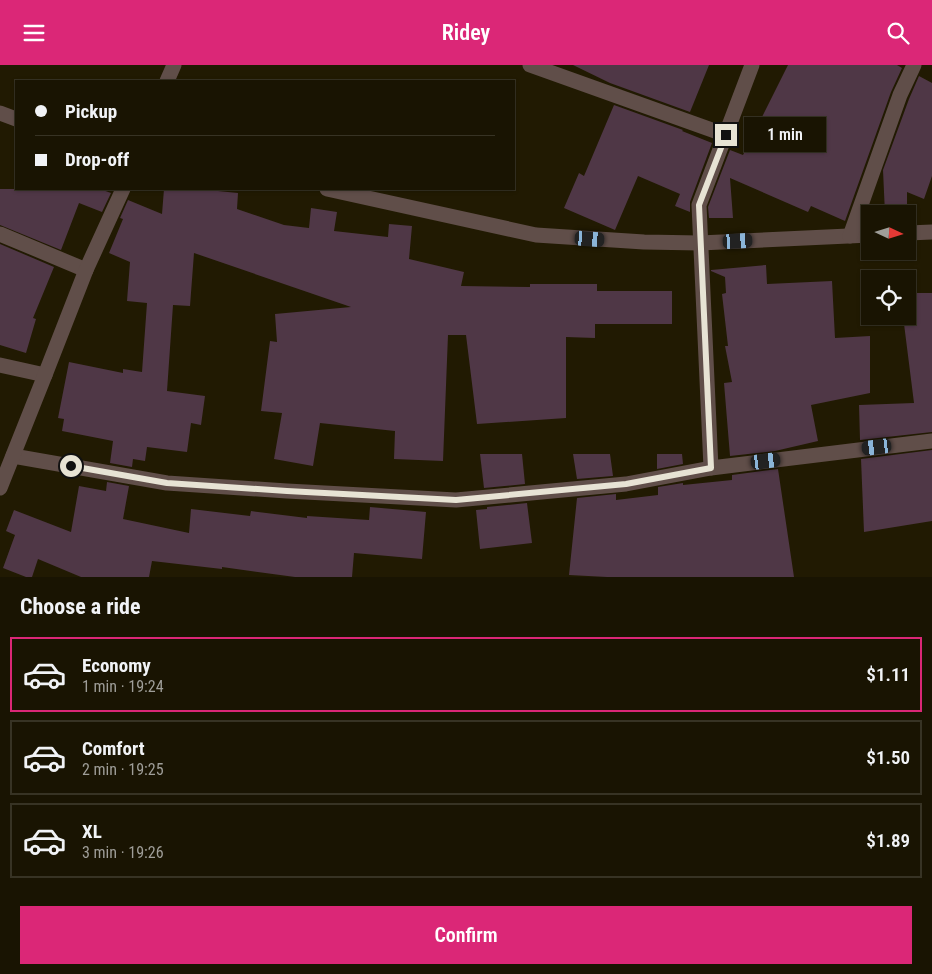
<!DOCTYPE html>
<meta charset="utf-8">
<style>
:root{--surface:#191402;--page:#221d0c;--text:#f1f3f6;--muted:#9f9e99;--line:#373324;--accent:#db2777}
body{margin:0;font-family:"Roboto Condensed",sans-serif;background:var(--page);color:var(--text);height:100vh;display:flex;flex-direction:column;font-size:19px;white-space:nowrap}
*{box-sizing:border-box;margin:0}
p{font-size:16px;color:var(--muted)}
.icon{flex:none;width:28px;height:28px;fill:none;stroke:currentColor;stroke-width:2;stroke-linecap:round;stroke-linejoin:round}
.map{position:relative;height:512px;overflow:hidden}
.details{display:flex;flex-direction:column;background:var(--surface);flex:1}
.details>*{flex:none}
.hud{position:absolute;left:15px;top:15px;width:500px;height:110px;border-radius:0px;box-shadow:0 1px 4px #0004,0 0 0 1px var(--line);display:grid;align-content:center;height:110px;padding:0 20px;background:var(--surface)}
.needle{width:32px;rotate:94deg}
.buttons{position:absolute;left:861px;top:140px;display:grid;gap:10px}
.buttons a{display:grid;place-items:center;width:55px;height:55px;border-radius:0px;background:var(--surface);box-shadow:0 1px 4px #0004,0 0 0 1px var(--line);font-size:25px}
.end{position:absolute;width:22px;height:22px;margin:-11px;border:6px solid #e7e3d4;background:#111;box-shadow:0 0 0 2px #111}
.from{border-radius:50%}
.bubble{position:absolute;height:35px;border-radius:0px;background:var(--surface);box-shadow:0 1px 4px #0004,0 0 0 1px var(--line);font-size:16px;font-weight:600;line-height:35px;text-align:center}
.car{position:absolute;width:15px;height:30px;margin:-15px -8px;border-radius:6px;box-shadow:0 0 4px 1px #0007;background:linear-gradient(#222 24%,#8ab4d8 0 40%,#222 0 76%,#8ab4d8 0 86%,#222 0)}
.hud b{display:flex;align-items:center;gap:18px;height:48px;font-size:19px}
.hud b+b{border-top:1px solid var(--line)}
.hud i{width:12px;height:12px;background:var(--text)}
ul{padding:0;list-style:none}
li{display:flex;align-items:center;gap:15px;height:75px;margin:0 10px 8px;padding:0 10px;border:2px solid var(--line);border-radius:0px}
li div{flex:1}
li b{display:block;font-size:19px}
li em{font-style:normal;font-weight:600}
li.current{border-color:var(--accent)}
li>.icon{width:45px;height:45px;stroke-width:1.5}
h2{padding:0 20px;font-size:22px;line-height:60px}
.cta{display:flex;gap:10px;margin-top:auto;padding:10px 20px}
.cta a{flex:1;height:58px;border-radius:0px;background:var(--accent);color:#fff;font-size:20px;font-weight:600;line-height:58px;text-align:center}
header{display:flex;justify-content:space-between;align-items:center;height:65px;padding:0 20px;background:var(--accent);color:#fff;font-size:22px;font-weight:600}
.map>svg:first-child{display:block}
.building{fill:#4f3746}
.lines{fill:none;stroke-linecap:round;stroke-linejoin:round}
.minor{stroke:#604e49;stroke-width:15}
.route{stroke:#e7e3d4;stroke-width:6}
</style>
<header><svg class="icon" aria-label="menu" viewBox="0 0 24 24"><path d="M4 6h16M4 12h16M4 18h16"/></svg>Ridey<svg class="icon" aria-label="search" viewBox="0 0 24 24"><circle cx="10" cy="10" r="6"/><path d="M15 15l6 6"/></svg></header>
<div class="map">
<svg width="932" height="512" viewBox="0 0 932 512">
<rect width="100%" height="100%" fill="#211a02"/>
<g class="building">
<path d="M573,0H709L690,47L610,18Z"/>
<path d="M788,0H897L902,3L891,27L845,156L811,141L808,147L730,113L733,153H709L708,142L730,85L743,90Z"/>
<path d="M919,11L932,18V111L924,134L907,127V149H885L883,105L909,34Z"/>
<path d="M614,40L683,65L682,66L712,78L690,137V147L675,141L680,129L638,111L615,165L564,143L579,108L584,111Z"/>
<path d="M0,124H100L111,128L102,147L79,138L61,185L0,160Z"/>
<path d="M164,124H198L238,128L237,144L284,160L309,163L311,143L337,147L334,166L388,172L389,159L412,161L409,194L464,207L461,221L530,222V219H597V226H672V259H595V273L566,272V353L477,359L466,270H448L443,396L394,394L395,366L320,358L313,401L274,394L282,348L261,346L270,276L277,277L275,249L351,242L194,188L190,241L173,240L167,326L205,331L201,360L191,358L187,387L147,382L145,396L133,394L132,402L110,398L113,376L62,366L64,354L58,353L69,297L123,308V304L142,307L147,238L127,236L130,197L109,188L123,154L120,153L128,135L162,149Z"/>
<path d="M0,179L54,202L33,253L36,254L26,288L0,280Z"/>
<path d="M766,200L767,219L832,216L835,273L870,271V328L811,340L818,376L775,386L730,391L724,318L732,317L725,281H728L722,229L726,228L725,212L711,206V205Z"/>
<path d="M908,228H932V367L860,375L859,340L914,338L903,251H908Z"/>
<path d="M932,385V456L864,467L861,394Z"/>
<path d="M480,389H522L525,419L484,423Z"/>
<path d="M573,389H610L613,411L577,414Z"/>
<path d="M657,389H682L683,399L657,404Z"/>
<path d="M778,404L794,512H607L569,510L577,433L616,429V435L658,430V422L683,418V420L732,415V410Z"/>
<path d="M107,417L129,421L123,454L189,468L191,444L250,451L251,446L307,453V451L369,455L370,442L426,447L422,494L354,488L352,512H295L222,502V504L152,496L149,512H81L38,494L32,512H26L3,503L15,470L6,466L14,445L71,467L79,421L106,426Z"/>
<path d="M527,438L532,478L480,484L476,445L487,444V442Z"/>
</g>
<g class="lines">
<g class="minor">
<path d="M530,0L726,70"/>
<path d="M167,16L174,0"/>
<path d="M0,48L16,54"/>
<path d="M327,124L536,170L644,177L700,178L870,170"/>
<path d="M908,168L932,167"/>
<path d="M0,169L86,205"/>
<path d="M850,171L900,30L914,0"/>
<path d="M0,300L45,310"/>
<path d="M13,391L167,418L287,426L456,435L626,419L711,403L932,376"/>
<path d="M711,403L699,140L752,0"/>
<path d="M0,423L45,310L86,205L123,124"/>
</g>
</g>
<g class="lines">
<path class="route" d="M71,401L167,418L287,426L456,435L626,419L711,403L699,140L726,70"/>
</g>
</svg>
<div class="buttons">
<a><svg class="needle" viewBox="-14 -14 28 28"><path d="M0-13l5 13h-10z" fill="#e53935"/><path d="M0 13l5-13h-10z" fill="#9f9e99"/></svg></a>
<a><svg class="icon" aria-label="locate" viewBox="0 0 24 24"><circle cx="12" cy="12" r="6"/><path d="M12 2v4M12 18v4M2 12h4M18 12h4"/></svg></a>
</div>
<i class="end from" style="left:71px;top:401px"></i>
<i class="end" style="left:726px;top:70px"></i>
<div class="bubble" style="left:744px;top:52px;width:82px">1 min</div>
<i class="car" style="left:590px;top:174px;rotate:94deg"></i>
<i class="car" style="left:738px;top:176px;rotate:87deg"></i>
<i class="car" style="left:877px;top:382px;rotate:263deg"></i>
<i class="car" style="left:766px;top:396px;rotate:83deg"></i>
<div class="hud">
<b><i class="from"></i>Pickup</b>
<b><i></i>Drop-off</b>
</div>
</div>
<section class="details">
<h2>Choose a ride</h2>
<ul>
<li class="current"><svg class="icon" aria-label="car" viewBox="0 0 24 24"><path d="M5 17H2v-5l4-1 3-4h7l3 4 3 1v5h-3M9 17h6M6 11h13"/><circle cx="7" cy="17" r="2"/><circle cx="17" cy="17" r="2"/></svg><div><b>Economy</b><p>1 min · 19:24</p></div><em>$1.11</em></li>
<li><svg class="icon" aria-label="car" viewBox="0 0 24 24"><path d="M5 17H2v-5l4-1 3-4h7l3 4 3 1v5h-3M9 17h6M6 11h13"/><circle cx="7" cy="17" r="2"/><circle cx="17" cy="17" r="2"/></svg><div><b>Comfort</b><p>2 min · 19:25</p></div><em>$1.50</em></li>
<li><svg class="icon" aria-label="car" viewBox="0 0 24 24"><path d="M5 17H2v-5l4-1 3-4h7l3 4 3 1v5h-3M9 17h6M6 11h13"/><circle cx="7" cy="17" r="2"/><circle cx="17" cy="17" r="2"/></svg><div><b>XL</b><p>3 min · 19:26</p></div><em>$1.89</em></li>
</ul>
<div class="cta"><a>Confirm</a></div>
</section>
